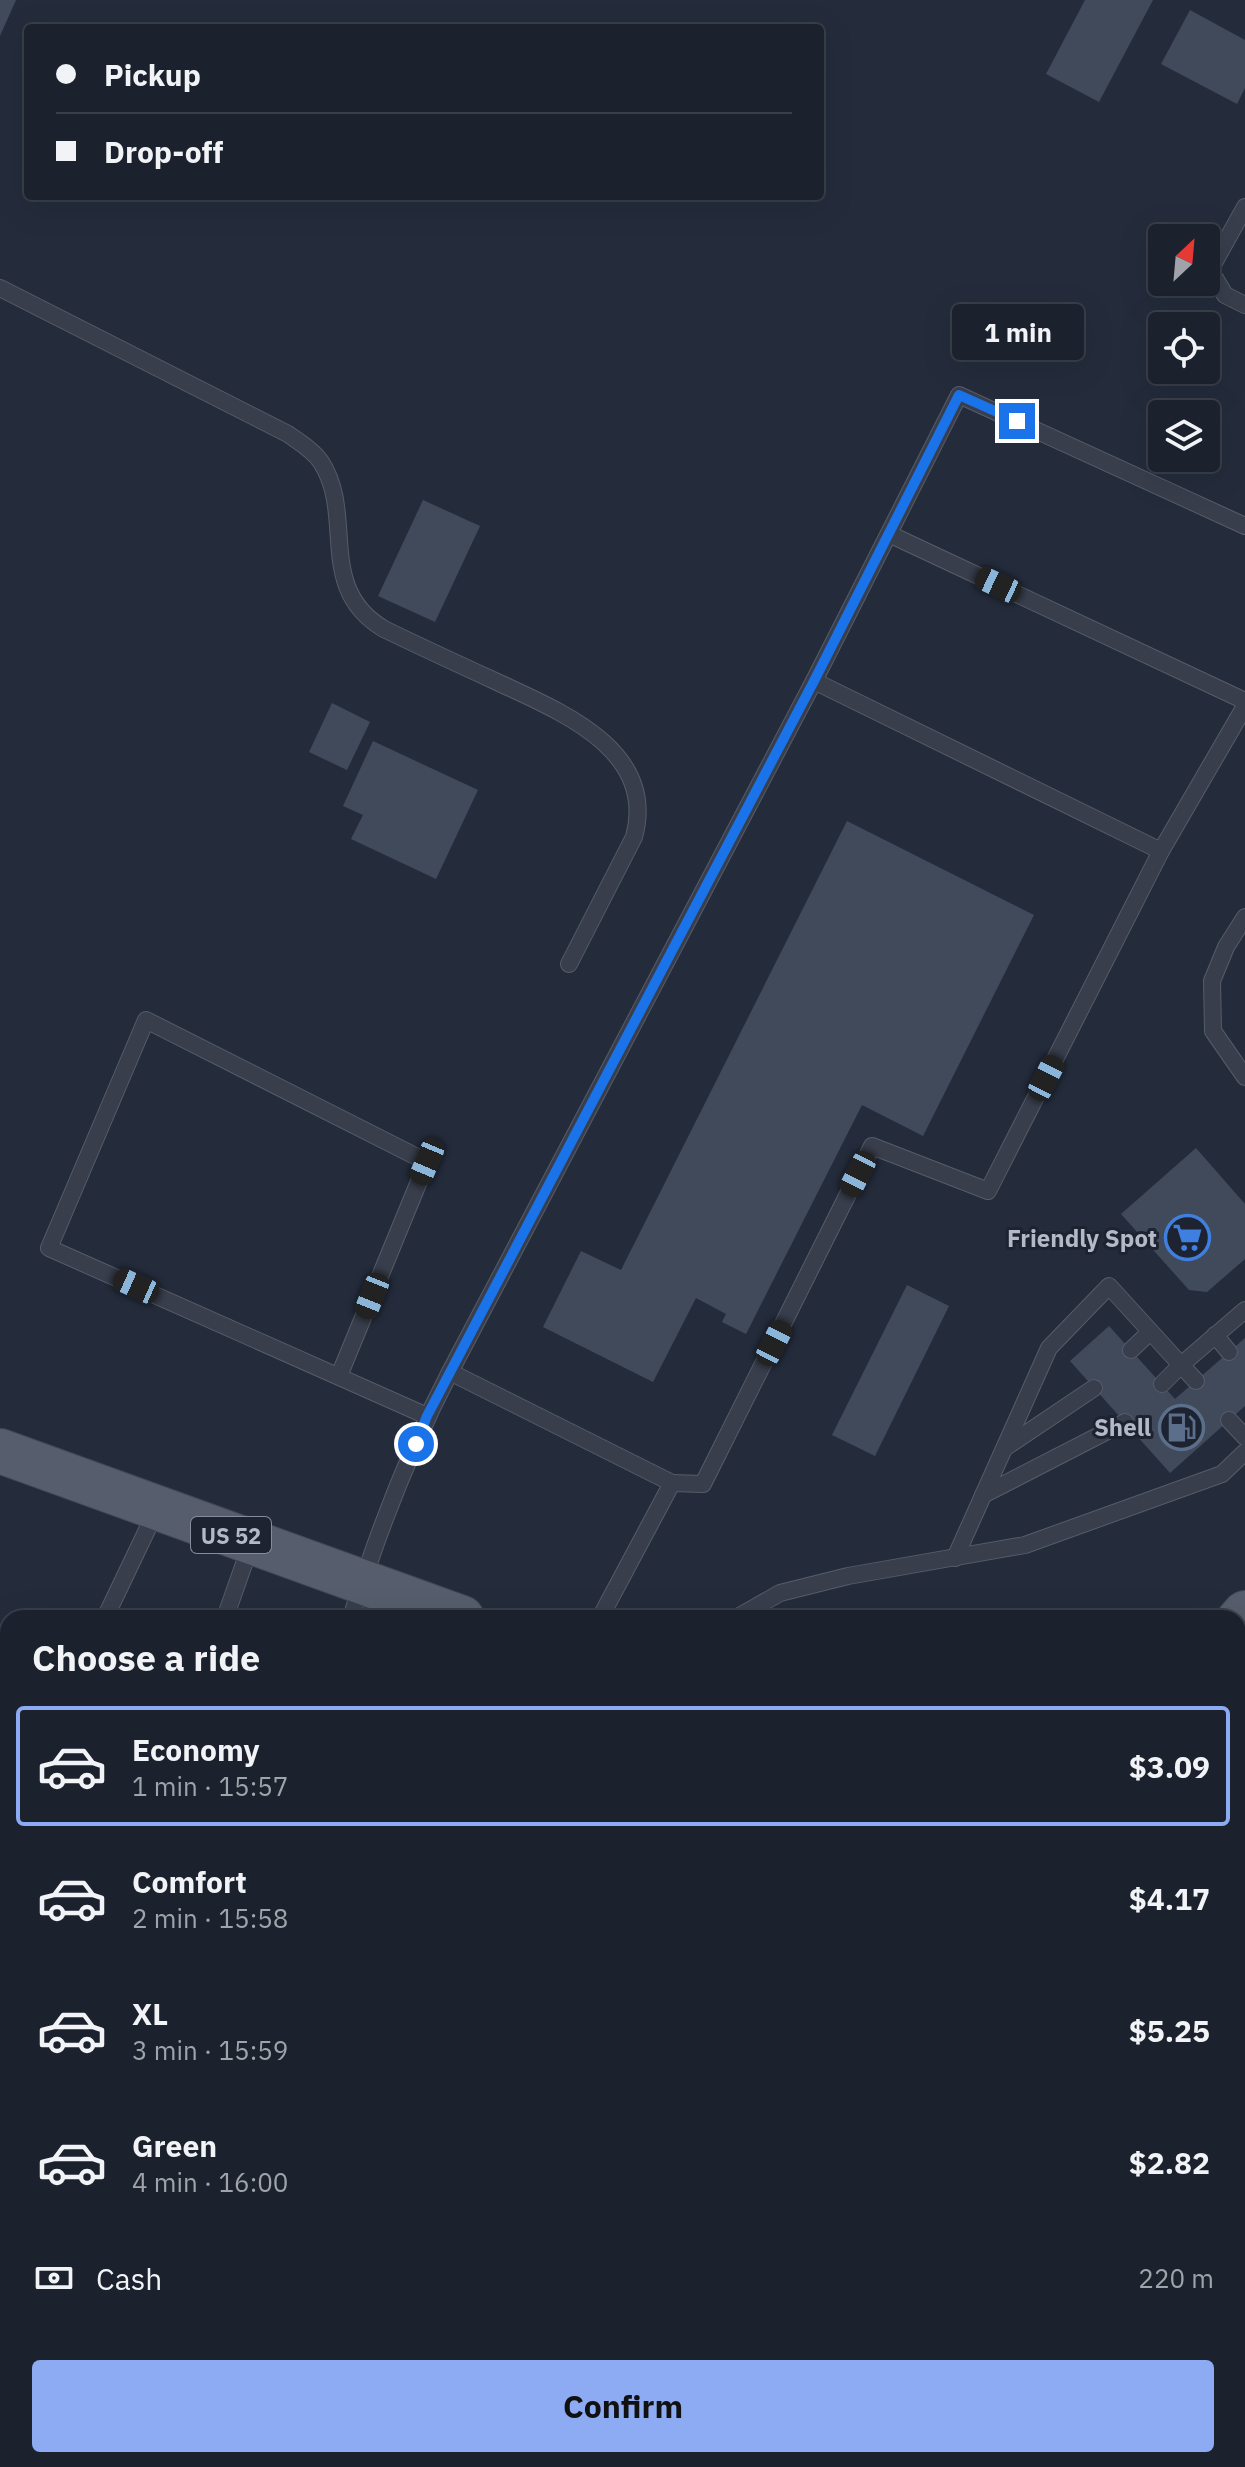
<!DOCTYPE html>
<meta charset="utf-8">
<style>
:root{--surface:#1b212d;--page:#282e39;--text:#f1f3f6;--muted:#a0a3aa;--line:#393e49;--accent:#8dabf3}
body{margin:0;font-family:"IBM Plex Sans",sans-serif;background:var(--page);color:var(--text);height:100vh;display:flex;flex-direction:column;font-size:30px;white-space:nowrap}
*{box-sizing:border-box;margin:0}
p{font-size:26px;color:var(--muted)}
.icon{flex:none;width:44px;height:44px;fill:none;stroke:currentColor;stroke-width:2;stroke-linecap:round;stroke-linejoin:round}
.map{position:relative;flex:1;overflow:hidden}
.panel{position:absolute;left:0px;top:1610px;width:1246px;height:858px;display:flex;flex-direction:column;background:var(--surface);border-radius:24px 24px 0 0;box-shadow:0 8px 32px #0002,0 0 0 2px var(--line)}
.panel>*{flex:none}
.top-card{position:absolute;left:24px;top:24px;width:800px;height:176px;border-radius:8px;box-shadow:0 8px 32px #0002,0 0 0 2px var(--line);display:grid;align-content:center;height:176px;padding:0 32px;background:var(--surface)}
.needle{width:52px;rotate:26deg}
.tools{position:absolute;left:1148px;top:224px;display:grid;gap:16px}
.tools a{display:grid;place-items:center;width:72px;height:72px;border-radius:8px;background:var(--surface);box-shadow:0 8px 32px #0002,0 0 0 2px var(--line);font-size:40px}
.end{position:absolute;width:36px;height:36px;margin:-18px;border:10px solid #1a73e8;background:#fff;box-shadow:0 0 0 4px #fff}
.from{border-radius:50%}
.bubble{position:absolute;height:56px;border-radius:8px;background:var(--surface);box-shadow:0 8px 32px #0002,0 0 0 2px var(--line);font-size:26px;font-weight:700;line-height:56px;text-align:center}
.car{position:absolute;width:24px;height:48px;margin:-24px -12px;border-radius:10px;box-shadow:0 0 6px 2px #0007;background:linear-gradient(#222 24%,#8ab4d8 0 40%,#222 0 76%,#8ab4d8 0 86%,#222 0)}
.top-card b{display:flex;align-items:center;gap:28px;height:76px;font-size:30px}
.top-card b+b{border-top:2px solid var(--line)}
.top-card i{width:20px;height:20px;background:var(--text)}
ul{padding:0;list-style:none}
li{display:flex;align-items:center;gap:24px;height:120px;margin:0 16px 12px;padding:0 16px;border:4px solid transparent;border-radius:8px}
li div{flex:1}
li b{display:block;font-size:30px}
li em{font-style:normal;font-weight:700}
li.active{border-color:var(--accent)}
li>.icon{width:72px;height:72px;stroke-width:1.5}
h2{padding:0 32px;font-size:36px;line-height:96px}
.pay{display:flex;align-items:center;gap:20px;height:88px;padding:0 32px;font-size:30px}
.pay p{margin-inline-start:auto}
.button{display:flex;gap:16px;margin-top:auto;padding:16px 32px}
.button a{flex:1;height:92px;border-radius:8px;background:var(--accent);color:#111;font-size:32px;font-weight:700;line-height:92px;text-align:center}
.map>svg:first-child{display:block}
.building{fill:#404a5b}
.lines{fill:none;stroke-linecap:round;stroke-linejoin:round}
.lane-casing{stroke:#565c6a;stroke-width:18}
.secondary-casing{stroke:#565c6a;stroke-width:46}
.primary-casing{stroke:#414755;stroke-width:46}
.lane{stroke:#383e4c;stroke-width:16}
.secondary{stroke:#464d5f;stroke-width:44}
.primary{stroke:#565d6c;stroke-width:44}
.route{stroke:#1a73e8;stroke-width:10}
.labels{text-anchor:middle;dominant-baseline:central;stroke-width:6;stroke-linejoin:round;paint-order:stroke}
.shield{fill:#1d2331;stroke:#878c9a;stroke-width:2}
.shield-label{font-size:22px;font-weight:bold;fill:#b4b9c7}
.poi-label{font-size:24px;font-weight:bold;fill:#b4b9c7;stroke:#1d2331;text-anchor:end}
</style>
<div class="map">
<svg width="1245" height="2467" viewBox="0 0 1245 2467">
<rect width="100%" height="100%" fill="#242c3c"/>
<g class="building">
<path d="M0,0H16L0,36Z"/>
<path d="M1085,0H1153L1099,102L1046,74Z"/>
<path d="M1190,10L1245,40V88L1237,104L1161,64Z"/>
<path d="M423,500L480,526L435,622L378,596Z"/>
<path d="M332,703L370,722L347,770L309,752Z"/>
<path d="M373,741L478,790L436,879L351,839L363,815L343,806Z"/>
<path d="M847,821L1034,915L923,1136L862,1105L746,1334L722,1322L726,1314L696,1298L653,1382L543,1327L581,1251L621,1270Z"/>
<path d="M1196,1148L1245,1204V1259L1207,1292L1189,1290L1121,1214Z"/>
<path d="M907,1285L949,1306L875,1456L832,1435Z"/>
<path d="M1109,1326L1175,1399L1245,1338V1406L1170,1473L1070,1361Z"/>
<path d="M0,1733L8,1737V1811L0,1807Z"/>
<path d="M3,1921L8,1924V2056L0,2073V1927Z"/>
<path d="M8,2261V2424L0,2420V2278Z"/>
<path d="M84,2460H223L220,2467H98Z"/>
</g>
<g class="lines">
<defs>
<g id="lane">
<path d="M1245,207L1210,270L1225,295L1245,305"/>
<path d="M0,288L288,434C299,442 313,450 321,462C356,516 315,588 384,629C421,647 458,664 495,681C559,711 658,749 634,837L569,964"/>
<path d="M889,534L1245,701"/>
<path d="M814,681L1161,851"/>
<path d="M1245,917L1226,947L1212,981L1213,1031L1245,1077"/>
<path d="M1215,1335L1229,1352"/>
<path d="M1131,1350L1150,1332"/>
<path d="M450,1372L814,681L959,395L1245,526"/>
<path d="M339,1376L427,1162L146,1020L49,1248L427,1416"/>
<path d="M1162,1384L1181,1365L1196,1381"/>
<path d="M1229,1420L1245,1437"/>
<path d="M1006,1447L1094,1388"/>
<path d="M672,1483L703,1484L872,1146L988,1191L1161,851L1245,706"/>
<path d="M983,1495L1125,1422"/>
<path d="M955,1558L1049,1348L1109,1286L1181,1365L1245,1310"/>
<path d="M105,1618L157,1509"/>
<path d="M225,1618L251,1544"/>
<path d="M351,1618C377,1534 410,1449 450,1372L672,1483L600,1618"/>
<path d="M736,1618L780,1593L848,1576L1025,1545L1222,1474L1245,1452"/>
<path d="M1238,1945L1245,1949"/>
<path d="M0,2204L8,2200"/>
<path d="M519,2460L522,2467"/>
<path d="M420,2467L423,2460"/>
</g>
<path id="secondary" d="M592,2467L597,2460"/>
<g id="primary">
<path d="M0,1451L462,1618"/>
<path d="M1238,1621L1245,1613"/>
</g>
</defs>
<use href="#lane" class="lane-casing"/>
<use href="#secondary" class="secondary-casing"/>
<use href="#primary" class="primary-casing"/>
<use href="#lane" class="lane"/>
<use href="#secondary" class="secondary"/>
<use href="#primary" class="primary"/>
</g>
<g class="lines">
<path class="route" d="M416,1444L427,1416L814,681L959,395L1017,421"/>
</g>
<defs>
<symbol id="supermarket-ring" viewBox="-11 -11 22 22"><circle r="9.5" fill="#1d2331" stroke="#3f7fe0" stroke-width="1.5"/><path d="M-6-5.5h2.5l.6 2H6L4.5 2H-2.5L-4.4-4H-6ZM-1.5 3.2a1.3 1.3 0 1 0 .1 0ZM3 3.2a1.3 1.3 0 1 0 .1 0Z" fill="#3f7fe0"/></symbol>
<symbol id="fuel-ring" viewBox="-11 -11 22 22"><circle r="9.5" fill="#1d2331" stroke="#5c6f8a" stroke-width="1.5"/><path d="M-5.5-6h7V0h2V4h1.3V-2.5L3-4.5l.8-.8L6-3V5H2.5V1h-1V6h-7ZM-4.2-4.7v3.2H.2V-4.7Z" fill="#5c6f8a"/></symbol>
</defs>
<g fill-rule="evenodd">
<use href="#supermarket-ring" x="1162" y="1212" width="51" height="51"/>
<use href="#fuel-ring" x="1156" y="1402" width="51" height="51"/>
</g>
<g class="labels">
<rect class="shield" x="191" y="1517" width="80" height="36" rx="6"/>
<g class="shield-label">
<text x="231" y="1535">US 52</text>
</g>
<g class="poi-label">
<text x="1157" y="1238">Friendly Spot</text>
<text x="1151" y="1427">Shell</text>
</g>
</g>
</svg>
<div class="tools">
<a><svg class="needle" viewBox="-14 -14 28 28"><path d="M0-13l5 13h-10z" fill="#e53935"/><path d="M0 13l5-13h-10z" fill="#a0a3aa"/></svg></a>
<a><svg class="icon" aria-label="locate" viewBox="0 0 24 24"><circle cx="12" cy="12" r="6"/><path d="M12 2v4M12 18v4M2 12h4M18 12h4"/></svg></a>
<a><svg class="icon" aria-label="layers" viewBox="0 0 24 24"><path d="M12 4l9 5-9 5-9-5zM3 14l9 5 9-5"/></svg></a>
</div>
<i class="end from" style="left:416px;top:1444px"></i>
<i class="end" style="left:1017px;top:421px"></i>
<div class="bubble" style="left:952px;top:304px;width:132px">1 min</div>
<i class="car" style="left:998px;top:585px;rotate:295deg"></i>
<i class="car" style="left:1046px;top:1078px;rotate:27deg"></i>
<i class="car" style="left:427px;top:1162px;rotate:203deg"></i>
<i class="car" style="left:858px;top:1174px;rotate:207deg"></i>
<i class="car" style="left:136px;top:1286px;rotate:294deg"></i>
<i class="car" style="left:372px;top:1296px;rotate:202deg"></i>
<i class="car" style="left:774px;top:1343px;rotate:27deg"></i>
<div class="top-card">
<b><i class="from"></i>Pickup</b>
<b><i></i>Drop-off</b>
</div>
<section class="panel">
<h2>Choose a ride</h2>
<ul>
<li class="active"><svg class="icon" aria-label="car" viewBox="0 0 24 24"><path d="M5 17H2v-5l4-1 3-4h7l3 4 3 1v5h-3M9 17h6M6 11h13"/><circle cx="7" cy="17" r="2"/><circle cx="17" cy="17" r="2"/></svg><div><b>Economy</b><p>1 min · 15:57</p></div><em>$3.09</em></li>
<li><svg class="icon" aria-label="car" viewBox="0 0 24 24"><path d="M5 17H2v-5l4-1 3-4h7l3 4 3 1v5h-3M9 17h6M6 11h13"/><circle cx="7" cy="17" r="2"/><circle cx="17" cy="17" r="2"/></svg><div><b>Comfort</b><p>2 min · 15:58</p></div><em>$4.17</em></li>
<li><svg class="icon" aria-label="car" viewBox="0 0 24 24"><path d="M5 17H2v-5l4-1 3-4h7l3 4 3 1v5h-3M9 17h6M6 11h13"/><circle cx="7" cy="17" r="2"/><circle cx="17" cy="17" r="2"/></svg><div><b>XL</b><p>3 min · 15:59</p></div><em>$5.25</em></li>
<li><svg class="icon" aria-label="car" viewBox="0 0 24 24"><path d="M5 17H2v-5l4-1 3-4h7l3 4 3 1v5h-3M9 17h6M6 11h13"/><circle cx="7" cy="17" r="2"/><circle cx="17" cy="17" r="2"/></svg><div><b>Green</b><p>4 min · 16:00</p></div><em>$2.82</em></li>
</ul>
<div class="pay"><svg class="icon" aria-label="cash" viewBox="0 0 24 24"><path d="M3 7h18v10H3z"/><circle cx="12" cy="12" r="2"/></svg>Cash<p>220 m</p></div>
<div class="button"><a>Confirm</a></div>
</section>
</div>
